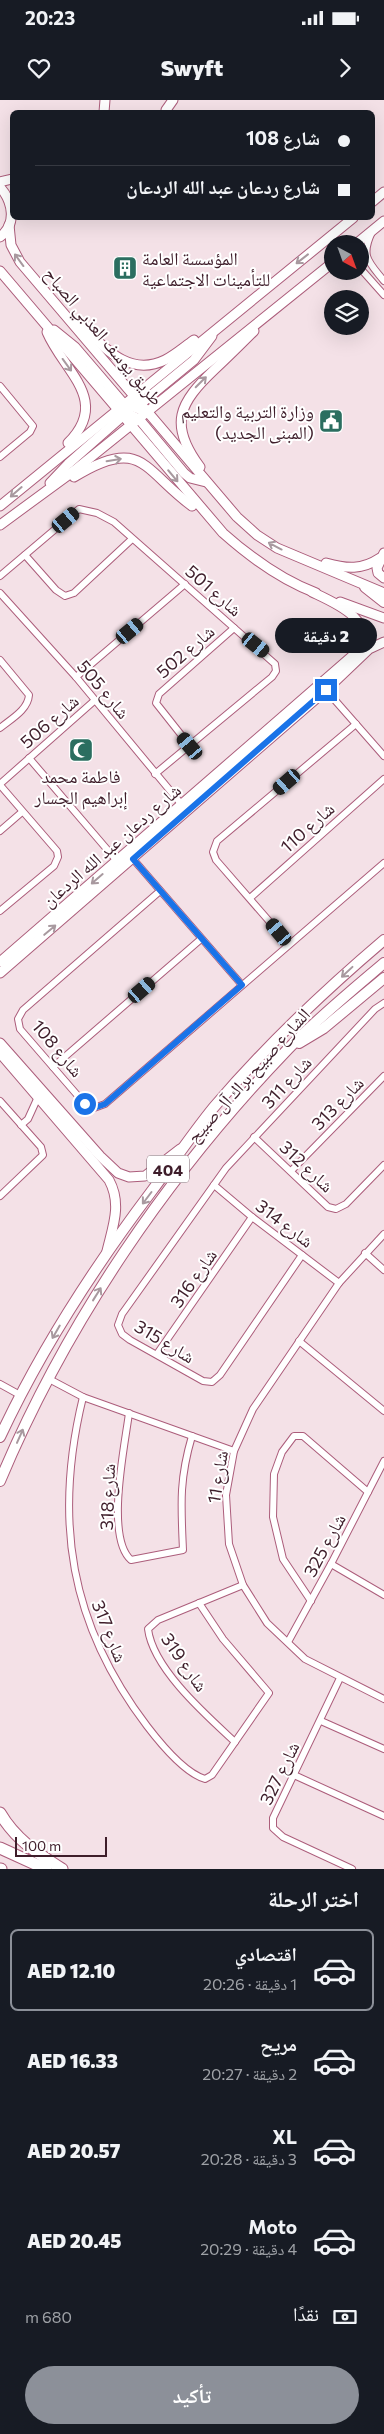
<!DOCTYPE html>
<html lang="ar">
<meta charset="utf-8">
<style>
:root{--surface:#171b24;--page:#20242c;--text:#f1f3f6;--muted:#9ea1a6;--line:#363941;--accent:#8c9099}
body{margin:0;font-family:Commissioner,"Noto Naskh Arabic",sans-serif;background:var(--page);color:var(--text);direction:rtl;height:100vh;display:flex;flex-direction:column;font-size:19px;white-space:nowrap}
*{box-sizing:border-box;margin:0}
p{font-size:16px;color:var(--muted)}
.icon{flex:none;width:28px;height:28px;fill:none;stroke:currentColor;stroke-width:2;stroke-linecap:round;stroke-linejoin:round}
.map{position:relative;height:1769px;overflow:hidden;direction:ltr}
.sheet{display:flex;flex-direction:column;background:var(--surface);flex:1}
.sheet>*{flex:none}
.banner{position:absolute;left:10px;top:10px;width:365px;height:110px;border-radius:8px;box-shadow:0 5px 20px #0002;direction:rtl;display:grid;align-content:center;height:110px;padding:0 25px;background:var(--surface)}
.needle{width:32px;rotate:139deg}
.buttons{position:absolute;left:324px;top:135px;display:grid;gap:10px}
.buttons a{display:grid;place-items:center;width:45px;height:45px;border-radius:50%;background:var(--surface);box-shadow:0 5px 20px #0002;font-size:25px}
.scale{position:absolute;left:15px;bottom:12px;width:92px;box-sizing:border-box;padding-left:5px;border:2px solid #3e1d2a;border-top:0;font-size:14px;line-height:18px;white-space:nowrap;color:#3e1d2a;-webkit-text-stroke:4px #fff;paint-order:stroke}
.end{position:absolute;width:22px;height:22px;margin:-11px;border:6px solid #1a73e8;background:#fff;box-shadow:0 0 0 2px #fff}
.from{border-radius:50%}
.bubble{position:absolute;height:35px;border-radius:18px;background:var(--surface);box-shadow:0 5px 20px #0002;font-size:16px;font-weight:800;line-height:35px;text-align:center;direction:rtl}
.car{position:absolute;width:15px;height:30px;margin:-15px -8px;border-radius:6px;box-shadow:0 0 4px 1px #0007;background:linear-gradient(#222 24%,#8ab4d8 0 40%,#222 0 76%,#8ab4d8 0 86%,#222 0)}
.banner b{display:flex;align-items:center;gap:18px;height:48px;font-size:19px}
.banner b+b{border-top:1px solid var(--line)}
.banner i{width:12px;height:12px;background:var(--text)}
ul{padding:0;list-style:none}
li{display:flex;align-items:center;gap:15px;height:82px;margin:0 10px 8px;padding:0 15px;border:2px solid transparent;border-radius:8px}
li div{flex:1}
li b{display:block;font-size:19px}
li em{font-style:normal;font-weight:800}
li.active{border-color:var(--accent)}
li>.icon{width:45px;height:45px;stroke-width:1.5}
h2{padding:0 25px;font-size:22px;line-height:60px}
.pay{display:flex;align-items:center;gap:12px;height:55px;padding:0 25px;font-size:19px}
.pay p{margin-inline-start:auto}
.primary-button{display:flex;gap:10px;margin-top:auto;padding:10px 25px}
.primary-button a{flex:1;height:58px;border-radius:30px;background:var(--accent);color:#fff;font-size:20px;font-weight:800;line-height:58px;text-align:center}
.status{display:flex;justify-content:space-between;align-items:center;height:35px;padding:0 25px;background:var(--surface);direction:ltr}
.status svg{height:14px;fill:currentColor}
header{display:flex;justify-content:space-between;align-items:center;height:65px;padding:0 25px;background:var(--surface);font-size:22px;font-weight:800}
.map>svg:first-child{display:block}
.lines{fill:none;stroke-linecap:round;stroke-linejoin:round}
.street-casing{stroke:#ac5d7b;stroke-width:8}
.secondary-casing{stroke:#ac5d7b;stroke-width:11}
.primary-casing{stroke:#ac5d7b;stroke-width:12}
.highway-casing{stroke:#ac5d7b;stroke-width:13}
.street{stroke:#fff;stroke-width:6}
.secondary{stroke:#fff;stroke-width:9}
.primary{stroke:#fff;stroke-width:10}
.highway{stroke:#fff;stroke-width:11}
.oneway{stroke:#a8999f}
.route{stroke:#1a73e8;stroke-width:6}
.labels{text-anchor:middle;dominant-baseline:central;stroke-width:4;stroke-linejoin:round;paint-order:stroke}
.shield{fill:#fff;stroke:#78616a;stroke-width:1}
.shield-label{font-size:16px;font-weight:bold;fill:#3e1d2a}
.poi-label{font-size:18px;fill:#3e1d2a;stroke:#fff;text-anchor:start}
.street-label{font-size:18px;fill:#3e1d2a;stroke:#fff}
</style>
<div class="status"><b>20:23</b><svg viewBox="0 0 49 12"><path d="M0 12V9h3v3zM5 12V6h3v6zM10 12V3h3v9zM15 12V0h3v12zM26 1h20v11H26zM47 4h2v5h-2z"/></svg></div>
<header><svg class="icon" aria-label="forward" viewBox="0 0 24 24"><path d="M9 5l7 7-7 7"/></svg>Swyft<svg class="icon" aria-label="heart" viewBox="0 0 24 24"><path d="M12 20l-8-8c-3-5 5-10 8-4 3-6 11-1 8 4z"/></svg></header>
<div class="map">
<svg width="384" height="1769" viewBox="0 0 384 1769">
<rect width="100%" height="100%" fill="#f4e1e7"/>
<g class="lines">
<defs>
<g id="street">
<path d="M372,132C360,157 369,162 384,181"/>
<path d="M360,168L384,195"/>
<path d="M0,286L33,326L30,332L0,357"/>
<path d="M25,455L56,490L65,496L74,493L132,439"/>
<path d="M0,476L79,409L97,413L114,422L275,564L276,571L272,577L155,674"/>
<path d="M0,493L76,577L182,705"/>
<path d="M0,560L29,595C28,610 11,619 0,628"/>
<path d="M76,577L185,484"/>
<path d="M326,590L384,656"/>
<path d="M190,646L156,603L159,594L234,528"/>
<path d="M29,658L117,761"/>
<path d="M0,684L94,601"/>
<path d="M0,685L57,751L58,757L54,766L0,811"/>
<path d="M0,731L22,712"/>
<path d="M133,759L242,885"/>
<path d="M160,791L23,910L18,919L20,929L85,1004L94,1008L105,1004L384,763"/>
<path d="M250,798L384,679"/>
<path d="M289,844L216,760L213,752L217,741L356,624"/>
<path d="M53,967L201,839"/>
<path d="M0,1001L41,1047L43,1055L0,1096"/>
<path d="M21,1025L28,1019L38,997"/>
<path d="M254,1037L328,1107L336,1109L346,1104L384,1065"/>
<path d="M291,1071L384,976"/>
<path d="M214,1085L252,1117L339,1183"/>
<path d="M384,1134L339,1183L253,1309L234,1351L226,1395L229,1444L243,1485L267,1523L305,1559L384,1599"/>
<path d="M365,1153L384,1170"/>
<path d="M302,1155L220,1275L212,1282L203,1281L130,1240L122,1234L118,1225L122,1214L226,1068L375,909L384,903"/>
<path d="M299,1241L384,1311"/>
<path d="M157,1254L252,1117"/>
<path d="M49,1279L83,1297"/>
<path d="M0,1284L20,1295"/>
<path d="M129,1313C125,1345 105,1437 131,1460L183,1450C181,1405 179,1380 192,1336"/>
<path d="M331,1464L384,1495"/>
<path d="M311,1501L283,1459L273,1417L274,1374L282,1352L294,1336H303L368,1392"/>
<path d="M199,1503L223,1539L269,1593L212,1675L205,1679C185,1673 160,1643 147,1626C70,1525 53,1420 83,1297L234,1351"/>
<path d="M288,1542L331,1464L384,1361"/>
<path d="M340,1578L273,1718V1728L283,1737L352,1769"/>
<path d="M321,1621L384,1649"/>
<path d="M235,1642C207,1616 153,1569 148,1529L158,1520L243,1485"/>
<path d="M294,1675L384,1716"/>
</g>
<g id="secondary">
<path d="M166,10L173,0"/>
<path d="M104,12L105,0"/>
<path d="M0,82L12,79"/>
<path d="M0,87C13,102 17,124 0,137"/>
<path d="M372,102L384,92"/>
<path d="M9,125L11,145L20,162L237,417L257,435L277,448L384,493"/>
<path d="M356,144L384,121"/>
<path d="M0,171L223,433C250,457 281,480 316,493"/>
<path d="M79,223C103,246 128,278 165,260C175,255 184,247 194,240"/>
<path d="M54,230L75,247L123,303L147,312"/>
<path d="M47,232C64,272 111,300 68,343"/>
<path d="M138,306L194,260L212,236"/>
<path d="M121,310L139,319L184,373L190,378L206,382"/>
<path d="M200,367C168,324 179,303 215,269C228,257 241,244 254,231"/>
<path d="M74,377C142,335 143,370 192,406"/>
<path d="M50,383L68,364L126,313"/>
<path d="M0,406L353,118"/>
<path d="M0,425L75,370L332,163"/>
<path d="M384,453L377,468L378,473L384,478"/>
<path d="M326,463C347,469 362,470 380,458"/>
<path d="M340,502L384,518"/>
<path d="M0,862L357,552C378,520 335,503 312,492"/>
<path d="M0,873L326,590L369,549L384,542"/>
<path d="M0,943L100,1056L118,1073L129,1077L145,1076L180,1049"/>
<path d="M0,953L109,1080C122,1104 113,1126 107,1151"/>
</g>
<g id="primary">
<path d="M365,487L384,502"/>
<path d="M299,943L324,928L384,878"/>
<path d="M0,1337C41,1249 93,1169 151,1092C172,1064 192,1034 214,1007C265,947 324,891 384,840"/>
<path d="M0,1381C67,1221 169,1073 288,949C318,918 351,891 384,863"/>
</g>
<g id="highway">
<path d="M0,1713C15,1739 37,1753 62,1769"/>
<path d="M0,1748L46,1769"/>
<path d="M0,1769H1"/>
</g>
</defs>
<use href="#street" class="street-casing"/>
<use href="#secondary" class="secondary-casing"/>
<use href="#primary" class="primary-casing"/>
<use href="#highway" class="highway-casing"/>
<use href="#street" class="street"/>
<use href="#secondary" class="secondary"/>
<use href="#primary" class="primary"/>
<use href="#highway" class="highway"/>
</g>
<defs><path id="oneway-shaft" d="M-6 0H5M1.5-3L5.5 0L1.5 3" fill="none" stroke-width="1.6" stroke-linecap="round" stroke-linejoin="round" transform="scale(1.25)"/></defs>
<g class="oneway">
<use href="#oneway-shaft" transform="translate(302 159) rotate(142)"/>
<use href="#oneway-shaft" transform="translate(19 160) rotate(-126)"/>
<use href="#oneway-shaft" transform="translate(67 265) rotate(54)"/>
<use href="#oneway-shaft" transform="translate(201 282) rotate(-45)"/>
<use href="#oneway-shaft" transform="translate(114 360) rotate(-9)"/>
<use href="#oneway-shaft" transform="translate(173 376) rotate(50)"/>
<use href="#oneway-shaft" transform="translate(16 392) rotate(139)"/>
<use href="#oneway-shaft" transform="translate(275 446) rotate(-152)"/>
<use href="#oneway-shaft" transform="translate(97 779) rotate(139)"/>
<use href="#oneway-shaft" transform="translate(50 830) rotate(-40)"/>
<use href="#oneway-shaft" transform="translate(347 872) rotate(137)"/>
<use href="#oneway-shaft" transform="translate(147 1098) rotate(127)"/>
<use href="#oneway-shaft" transform="translate(97 1194) rotate(-58)"/>
<use href="#oneway-shaft" transform="translate(56 1232) rotate(120)"/>
<use href="#oneway-shaft" transform="translate(20 1336) rotate(-66)"/>
</g>
<g class="lines">
<path class="route" d="M85,1004L94,1008L105,1004L242,885L133,759L326,590"/>
</g>
<defs>
<symbol id="building-square" viewBox="-11 -11 22 22"><rect x="-9" y="-9" width="18" height="18" rx="4" fill="#2b6e60" stroke="#fff"/><path d="M-4-6H4V6H1V3H-1V6H-4ZM-2.5-4.3h1.7v1.8h-1.7ZM.8-4.3h1.7v1.8H.8ZM-2.5-1h1.7V.8h-1.7ZM.8-1h1.7V.8H.8Z" fill="#fff"/></symbol>
<symbol id="civic-square" viewBox="-11 -11 22 22"><rect x="-9" y="-9" width="18" height="18" rx="4" fill="#2b6e60" stroke="#fff"/><path d="M-.6-6.5H3V-4.5H.6V-3L4-1V1h2V6H-6V1h2V-1L-.6-3ZM-1.2 2.5V6h2.4V2.5Z" fill="#fff"/></symbol>
<symbol id="mosque-square" viewBox="-11 -11 22 22"><rect x="-9" y="-9" width="18" height="18" rx="4" fill="#2b6e60" stroke="#fff"/><path d="M3.5-4.9A6 6 0 1 0 3.5 4.9A5 5 0 1 1 3.5-4.9Z" fill="#fff"/></symbol>
</defs>
<g fill-rule="evenodd">
<use href="#building-square" x="111" y="154" width="28" height="28"/>
<use href="#civic-square" x="317" y="307" width="28" height="28"/>
<use href="#mosque-square" x="67" y="636" width="28" height="28"/>
</g>
<g class="labels">
<rect class="shield" x="147" y="1055.5" width="42" height="27" rx="4"/>
<g class="shield-label">
<text x="168" y="1069">404</text>
</g>
<g class="poi-label">
<text x="142" y="158">المؤسسة العامة<tspan x="142" dy="21">للتأمينات الاجتماعية</tspan></text>
<text x="314" y="311" text-anchor="end">وزارة التربية والتعليم<tspan x="314" dy="21">(المبنى الجديد)</tspan></text>
<text x="81" y="676" text-anchor="middle">فاطمة محمد<tspan x="81" dy="21">إبراهيم الجسار</tspan></text>
</g>
<g class="street-label">
<text transform="translate(104 236) rotate(50)">طريق يوسف العذبي الصباح</text>
<text transform="translate(214 490) rotate(41)">شارع 501</text>
<text transform="translate(185 551) rotate(-41)">شارع 502</text>
<text transform="translate(104 589) rotate(50)">شارع 505</text>
<text transform="translate(49 621) rotate(-41)">شارع 506</text>
<text transform="translate(307 727) rotate(-42)">شارع 110</text>
<text transform="translate(111 745) rotate(-41)">شارع ردعان عبد الله الردعان</text>
<text transform="translate(58 948) rotate(50)">شارع 108</text>
<text transform="translate(248 975) rotate(-48)">الشارع صبيح براك آل صبيح</text>
<text transform="translate(286 982) rotate(-47)">شارع 311</text>
<text transform="translate(337 1003) rotate(-46)">شارع 313</text>
<text transform="translate(307 1066) rotate(43)">شارع 312</text>
<text transform="translate(285 1123) rotate(37)">شارع 314</text>
<text transform="translate(193 1178) rotate(-55)">شارع 316</text>
<text transform="translate(165 1241) rotate(31)">شارع 315</text>
<text transform="translate(217 1377) rotate(-81)">شارع 11</text>
<text transform="translate(107 1397) rotate(-88)">شارع 318</text>
<text transform="translate(324 1445) rotate(-62)">شارع 325</text>
<text transform="translate(110 1531) rotate(68)">شارع 317</text>
<text transform="translate(185 1562) rotate(55)">شارع 319</text>
<text transform="translate(279 1673) rotate(-64)">شارع 327</text>
</g>
</g>
</svg>
<div class="buttons">
<a><svg class="needle" viewBox="-14 -14 28 28"><path d="M0-13l5 13h-10z" fill="#e53935"/><path d="M0 13l5-13h-10z" fill="#9ea1a6"/></svg></a>
<a><svg class="icon" aria-label="layers" viewBox="0 0 24 24"><path d="M12 4l9 5-9 5-9-5zM3 14l9 5 9-5"/></svg></a>
</div>
<div class="scale">100 m</div>
<i class="end from" style="left:85px;top:1004px"></i>
<i class="end" style="left:326px;top:590px"></i>
<div class="bubble" style="left:275px;top:518px;width:102px">2 دقيقة</div>
<i class="car" style="left:66px;top:420px;rotate:50deg"></i>
<i class="car" style="left:130px;top:531px;rotate:50deg"></i>
<i class="car" style="left:256px;top:545px;rotate:129deg"></i>
<i class="car" style="left:190px;top:646px;rotate:320deg"></i>
<i class="car" style="left:287px;top:682px;rotate:229deg"></i>
<i class="car" style="left:279px;top:832px;rotate:320deg"></i>
<i class="car" style="left:142px;top:890px;rotate:49deg"></i>
<div class="banner">
<b><i class="from"></i>شارع 108</b>
<b><i></i>شارع ردعان عبد الله الردعان</b>
</div>
</div>
<section class="sheet">
<h2>اختر الرحلة</h2>
<ul>
<li class="active"><svg class="icon" aria-label="car" viewBox="0 0 24 24"><path d="M5 17H2v-5l4-1 3-4h7l3 4 3 1v5h-3M9 17h6M6 11h13"/><circle cx="7" cy="17" r="2"/><circle cx="17" cy="17" r="2"/></svg><div><b>اقتصادي</b><p>1 دقيقة · 20:26</p></div><em>AED 12.10</em></li>
<li><svg class="icon" aria-label="car" viewBox="0 0 24 24"><path d="M5 17H2v-5l4-1 3-4h7l3 4 3 1v5h-3M9 17h6M6 11h13"/><circle cx="7" cy="17" r="2"/><circle cx="17" cy="17" r="2"/></svg><div><b>مريح</b><p>2 دقيقة · 20:27</p></div><em>AED 16.33</em></li>
<li><svg class="icon" aria-label="car" viewBox="0 0 24 24"><path d="M5 17H2v-5l4-1 3-4h7l3 4 3 1v5h-3M9 17h6M6 11h13"/><circle cx="7" cy="17" r="2"/><circle cx="17" cy="17" r="2"/></svg><div><b>XL</b><p>3 دقيقة · 20:28</p></div><em>AED 20.57</em></li>
<li><svg class="icon" aria-label="car" viewBox="0 0 24 24"><path d="M5 17H2v-5l4-1 3-4h7l3 4 3 1v5h-3M9 17h6M6 11h13"/><circle cx="7" cy="17" r="2"/><circle cx="17" cy="17" r="2"/></svg><div><b>Moto</b><p>4 دقيقة · 20:29</p></div><em>AED 20.45</em></li>
</ul>
<div class="pay"><svg class="icon" aria-label="cash" viewBox="0 0 24 24"><path d="M3 7h18v10H3z"/><circle cx="12" cy="12" r="2"/></svg>نقدًا<p>680 m</p></div>
<div class="primary-button"><a>تأكيد</a></div>
</section>
